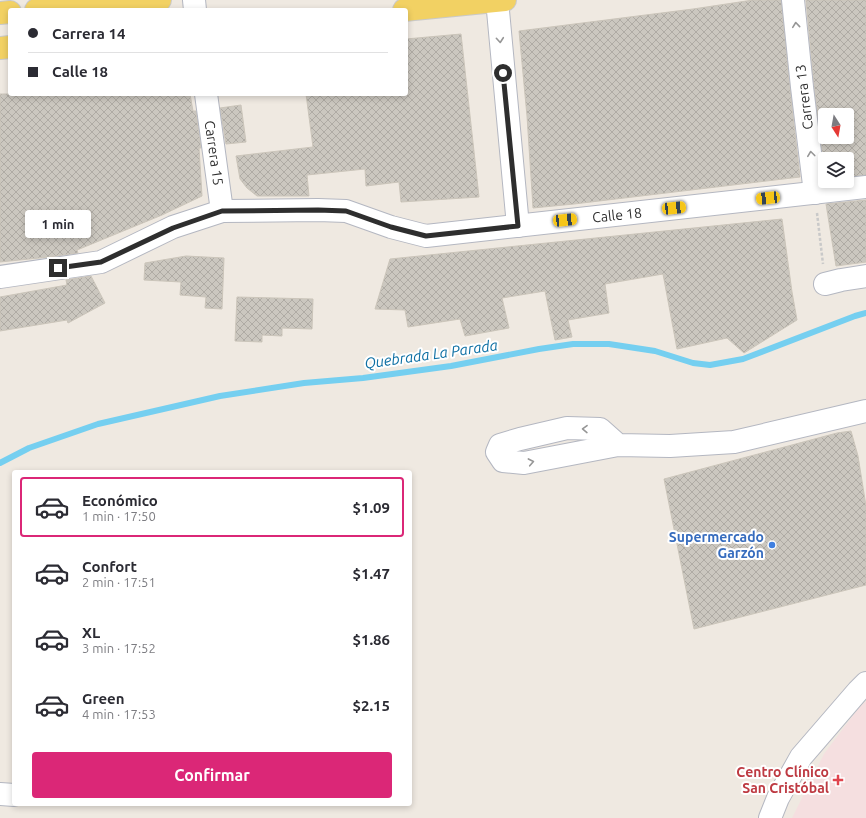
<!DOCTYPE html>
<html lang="es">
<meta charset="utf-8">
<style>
:root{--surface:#fff;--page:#f7f7f7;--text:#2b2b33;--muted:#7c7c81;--line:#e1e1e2;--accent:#db2777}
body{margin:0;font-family:Ubuntu,sans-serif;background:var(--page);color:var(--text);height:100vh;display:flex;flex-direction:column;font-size:15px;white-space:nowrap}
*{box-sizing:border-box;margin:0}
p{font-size:13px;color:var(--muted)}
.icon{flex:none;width:22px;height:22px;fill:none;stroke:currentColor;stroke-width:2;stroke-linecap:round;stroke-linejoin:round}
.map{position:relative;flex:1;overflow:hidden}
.panel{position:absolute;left:12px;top:470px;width:400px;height:336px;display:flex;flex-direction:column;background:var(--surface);border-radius:4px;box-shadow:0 2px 6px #0003}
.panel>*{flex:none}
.guide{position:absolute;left:8px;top:8px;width:400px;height:88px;border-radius:4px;box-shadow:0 2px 6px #0003;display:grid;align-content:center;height:88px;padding:0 20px;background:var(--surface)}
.needle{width:26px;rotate:169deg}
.controls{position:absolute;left:818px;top:108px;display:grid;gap:8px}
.controls a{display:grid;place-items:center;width:36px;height:36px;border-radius:4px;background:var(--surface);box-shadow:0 2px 6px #0003;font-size:20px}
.end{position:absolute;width:18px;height:18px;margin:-9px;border:5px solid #2e2e2e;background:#fff;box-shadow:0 0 0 2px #fff}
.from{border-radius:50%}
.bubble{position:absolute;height:28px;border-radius:4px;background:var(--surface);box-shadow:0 2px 6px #0003;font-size:13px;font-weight:600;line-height:28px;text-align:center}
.car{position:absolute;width:12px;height:24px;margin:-12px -6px;border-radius:5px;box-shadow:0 0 3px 1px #0007;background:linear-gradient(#f5c518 24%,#345 0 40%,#f5c518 0 76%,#345 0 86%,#f5c518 0)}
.guide b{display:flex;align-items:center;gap:14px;height:38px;font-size:15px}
.guide b+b{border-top:1px solid var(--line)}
.guide i{width:10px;height:10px;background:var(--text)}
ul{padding:7px 0 0;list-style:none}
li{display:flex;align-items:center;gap:12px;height:60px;margin:0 8px 6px;padding:0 12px;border:2px solid transparent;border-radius:4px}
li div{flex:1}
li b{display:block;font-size:15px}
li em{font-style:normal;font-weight:600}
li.on{border-color:var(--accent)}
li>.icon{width:36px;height:36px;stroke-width:1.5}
.primary-button{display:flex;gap:8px;margin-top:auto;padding:8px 20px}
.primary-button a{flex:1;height:46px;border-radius:4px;background:var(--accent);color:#fff;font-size:16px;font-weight:600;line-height:46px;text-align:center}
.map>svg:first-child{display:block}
.medical{fill:#f5dfe0}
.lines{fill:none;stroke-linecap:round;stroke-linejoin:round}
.stream{stroke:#75cff0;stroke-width:6}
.building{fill:url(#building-cross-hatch);stroke:#cbc5ba;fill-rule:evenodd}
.minor-casing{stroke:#b4b7c1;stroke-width:24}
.major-casing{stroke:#c9c9c9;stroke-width:24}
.path{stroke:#c9c9c9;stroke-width:2.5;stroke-dasharray:3 2;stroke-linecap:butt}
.minor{stroke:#fff;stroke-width:22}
.major{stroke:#f2d163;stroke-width:22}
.oneway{stroke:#969696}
.route{stroke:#2e2e2e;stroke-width:5}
.shop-dot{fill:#3f7fe0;stroke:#fff;stroke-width:1.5}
.health-dot{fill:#e0444e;stroke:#fff;stroke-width:1.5}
.labels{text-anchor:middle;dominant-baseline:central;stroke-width:4;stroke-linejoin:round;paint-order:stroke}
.street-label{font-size:14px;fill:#2e2e2e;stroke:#fff}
.shop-label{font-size:14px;font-weight:bold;fill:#366cbe;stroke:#fff;text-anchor:end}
.health-label{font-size:14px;font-weight:bold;fill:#be3a42;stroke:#fff;text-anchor:end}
.water-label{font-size:15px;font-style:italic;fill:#0d6fa3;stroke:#fff}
</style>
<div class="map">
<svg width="866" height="818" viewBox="0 0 866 818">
<defs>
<pattern id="building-cross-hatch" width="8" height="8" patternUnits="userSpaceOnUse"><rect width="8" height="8" fill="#cbc7bf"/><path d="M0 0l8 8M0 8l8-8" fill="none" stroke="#afaba4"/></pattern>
</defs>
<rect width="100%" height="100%" fill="#efe9e1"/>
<path class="medical" d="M866,701V818H792L824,754L858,709Z"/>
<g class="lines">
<path class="stream" d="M0,463L29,448L98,424L220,396L304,383L363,378L451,366L539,349L573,344H609L655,351L693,363L710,365L743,359L855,316L866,313"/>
</g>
<g class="building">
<path d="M753,0H781L790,89L800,177L574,204L533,208L527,116L519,31L693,9Z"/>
<path d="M806,0H866V175L847,177V159H823L814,86ZM825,115H847V137H825Z"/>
<path d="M461,34L479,197L401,202L399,182L366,186L365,169L307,175L309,196H257L247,188L240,179L236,156L313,147L306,94H406V39Z"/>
<path d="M0,94H190L193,111H196L201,148H199L202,196L162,215L77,250L78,253L49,257L0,262Z"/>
<path d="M241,105L246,142L226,144L220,108Z"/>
<path d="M866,200V262L836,266L826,204Z"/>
<path d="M782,219L792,292L797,320L744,353L727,338L677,349L663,274L605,284L609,313L568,320L572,337L555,340L545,291L502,298L509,328L465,336L460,319L408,327L405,310L375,309L390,259Z"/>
<path d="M186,256L224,258L222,309L205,308L206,297L180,295L181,282L144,280L145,263Z"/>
<path d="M91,276L105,303L68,323L67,320L0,331V297L67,285L66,280Z"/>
<path d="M237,297L313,299L312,329L282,328V336L262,335V342L235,341Z"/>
<path d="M851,431L858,456L866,506V585L694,629L664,479L837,433Z"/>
</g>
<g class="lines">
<defs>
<g id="minor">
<path d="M194,0L195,10"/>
<path d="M497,0L518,226"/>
<path d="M793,0L802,87L815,193"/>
<path d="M206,94L222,211"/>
<path d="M0,277L101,262L173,227L222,211L318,210L346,211L391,227L426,236L866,187"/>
<path d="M825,284L841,280L866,276"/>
<path d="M618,445L600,429L567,428L520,439L500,445L497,452L503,461L524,463L618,445L670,446L734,442L866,411"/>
<path d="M0,794L14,795"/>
<path d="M770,818L778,798L801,757L858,691L866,683"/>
</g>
<g id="major">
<path d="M36,10L160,0"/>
<path d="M404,10L505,0"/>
<path d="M0,13L10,12"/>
<path d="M0,48L10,47"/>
</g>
</defs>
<use href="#minor" class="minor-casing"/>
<use href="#major" class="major-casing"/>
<path class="path" d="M817,213L823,264"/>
<use href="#minor" class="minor"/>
<use href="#major" class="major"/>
</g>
<defs><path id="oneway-chevron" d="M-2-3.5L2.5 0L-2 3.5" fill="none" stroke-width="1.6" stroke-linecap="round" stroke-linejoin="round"/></defs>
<g class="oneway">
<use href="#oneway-chevron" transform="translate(796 25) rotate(-96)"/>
<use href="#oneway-chevron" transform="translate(500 40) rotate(85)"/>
<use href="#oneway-chevron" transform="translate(811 154) rotate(-97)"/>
<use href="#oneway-chevron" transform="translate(585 429) rotate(-179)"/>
<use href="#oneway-chevron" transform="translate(531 462) rotate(-11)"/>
</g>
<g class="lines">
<path class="route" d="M58,268L101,262L173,228L222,211L318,210L346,211L391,227L426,236L518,226L503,73"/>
</g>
<circle class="shop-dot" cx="772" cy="545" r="4"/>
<path class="health-dot" d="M836 774h4v4h4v4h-4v4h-4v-4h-4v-4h4z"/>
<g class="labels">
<g class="street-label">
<text transform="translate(804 97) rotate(-97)">Carrera 13</text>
<text transform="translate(214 153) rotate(82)">Carrera 15</text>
<text transform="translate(617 215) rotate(-6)">Calle 18</text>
</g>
<g class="shop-label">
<text x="764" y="537">Supermercado<tspan x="764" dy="16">Garzón</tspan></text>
</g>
<g class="health-label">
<text x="829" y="772">Centro Clínico<tspan x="829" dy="16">San Cristóbal</tspan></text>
</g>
<g class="water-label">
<text transform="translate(431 354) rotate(-8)">Quebrada La Parada</text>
</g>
</g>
</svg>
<div class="controls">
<a><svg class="needle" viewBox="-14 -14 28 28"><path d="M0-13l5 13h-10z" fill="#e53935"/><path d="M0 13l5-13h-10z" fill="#7c7c81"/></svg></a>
<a><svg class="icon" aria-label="layers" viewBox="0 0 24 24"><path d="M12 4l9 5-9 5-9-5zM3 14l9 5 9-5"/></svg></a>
</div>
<i class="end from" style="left:503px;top:73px"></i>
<i class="end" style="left:58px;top:268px"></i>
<div class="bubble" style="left:25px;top:210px;width:66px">1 min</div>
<i class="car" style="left:768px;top:198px;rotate:264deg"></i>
<i class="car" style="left:674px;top:208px;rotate:84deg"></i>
<i class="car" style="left:565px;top:220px;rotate:84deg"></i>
<div class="guide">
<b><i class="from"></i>Carrera 14</b>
<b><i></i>Calle 18</b>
</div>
<section class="panel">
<ul>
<li class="on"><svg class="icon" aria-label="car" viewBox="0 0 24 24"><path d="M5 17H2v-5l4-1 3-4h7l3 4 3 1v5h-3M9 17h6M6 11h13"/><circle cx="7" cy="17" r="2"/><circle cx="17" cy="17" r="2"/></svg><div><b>Económico</b><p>1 min · 17:50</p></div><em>$1.09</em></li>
<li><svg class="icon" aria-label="car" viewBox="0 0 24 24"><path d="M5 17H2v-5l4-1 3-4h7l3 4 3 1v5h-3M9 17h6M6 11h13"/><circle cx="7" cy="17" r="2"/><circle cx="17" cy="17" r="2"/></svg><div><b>Confort</b><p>2 min · 17:51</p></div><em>$1.47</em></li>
<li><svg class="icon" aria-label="car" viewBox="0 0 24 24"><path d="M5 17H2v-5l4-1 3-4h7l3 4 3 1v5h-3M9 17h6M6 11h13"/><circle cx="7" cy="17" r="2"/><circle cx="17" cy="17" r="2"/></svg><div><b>XL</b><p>3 min · 17:52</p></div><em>$1.86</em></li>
<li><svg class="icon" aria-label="car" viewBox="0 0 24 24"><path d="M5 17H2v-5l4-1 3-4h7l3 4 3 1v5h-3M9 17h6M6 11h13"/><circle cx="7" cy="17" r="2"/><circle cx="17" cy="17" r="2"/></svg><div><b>Green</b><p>4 min · 17:53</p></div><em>$2.15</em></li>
</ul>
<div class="primary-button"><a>Confirmar</a></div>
</section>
</div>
